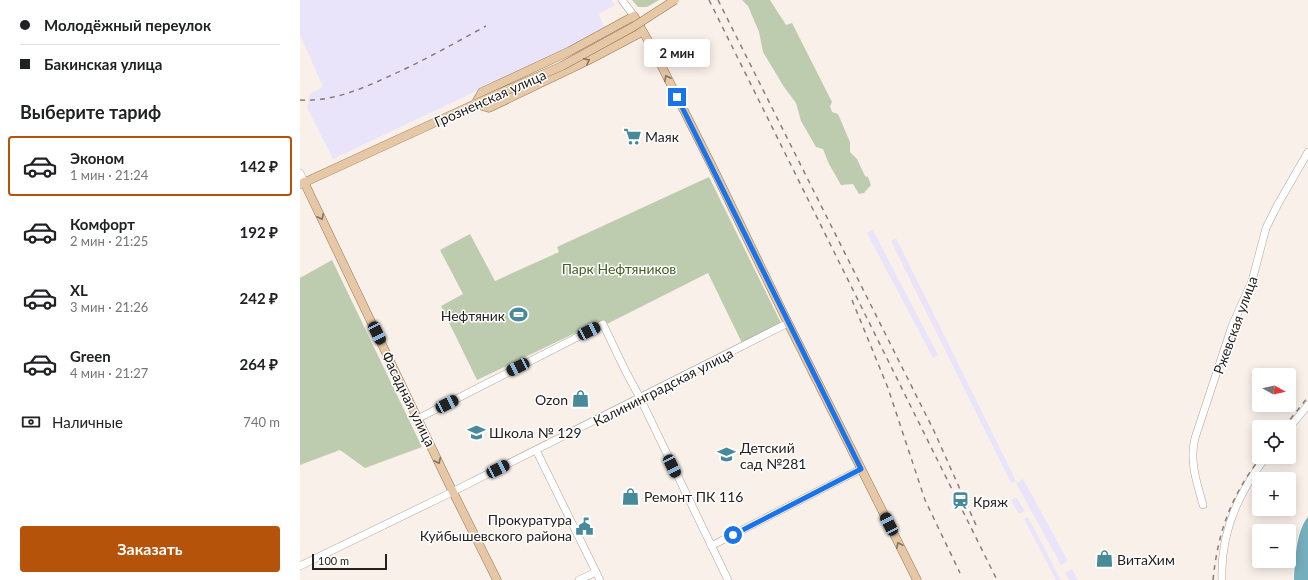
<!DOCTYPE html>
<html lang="ru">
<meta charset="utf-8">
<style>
:root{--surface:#fff;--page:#f2f2f2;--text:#202124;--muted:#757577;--line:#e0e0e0;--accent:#b45309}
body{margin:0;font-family:Lato,sans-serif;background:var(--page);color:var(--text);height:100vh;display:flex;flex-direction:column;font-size:15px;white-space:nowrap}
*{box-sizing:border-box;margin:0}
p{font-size:13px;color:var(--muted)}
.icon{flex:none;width:22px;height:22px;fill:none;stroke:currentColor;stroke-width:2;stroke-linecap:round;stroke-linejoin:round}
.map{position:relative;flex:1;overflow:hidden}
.panel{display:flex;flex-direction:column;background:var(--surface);width:300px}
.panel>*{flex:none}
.hud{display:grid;align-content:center;height:88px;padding:0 20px;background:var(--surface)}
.needle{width:26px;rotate:98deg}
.fabs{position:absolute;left:952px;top:368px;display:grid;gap:8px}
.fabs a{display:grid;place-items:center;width:44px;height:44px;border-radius:4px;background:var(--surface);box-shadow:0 2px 10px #0003;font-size:20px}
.scale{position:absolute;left:12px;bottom:10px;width:75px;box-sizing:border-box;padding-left:4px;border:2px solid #24211e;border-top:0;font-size:11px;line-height:14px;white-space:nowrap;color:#24211e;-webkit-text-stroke:3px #fff;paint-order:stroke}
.end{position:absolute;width:18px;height:18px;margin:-9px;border:5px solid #1a73e8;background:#fff;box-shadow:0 0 0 2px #fff}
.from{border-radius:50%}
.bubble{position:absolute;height:28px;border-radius:4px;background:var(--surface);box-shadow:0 2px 10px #0003;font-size:13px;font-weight:700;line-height:28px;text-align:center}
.car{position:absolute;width:12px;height:24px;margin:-12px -6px;border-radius:5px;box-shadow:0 0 3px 1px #0007;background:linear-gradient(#222 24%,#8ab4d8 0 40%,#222 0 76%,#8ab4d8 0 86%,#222 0)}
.hud b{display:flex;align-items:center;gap:14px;height:38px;font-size:15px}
.hud b+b{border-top:1px solid var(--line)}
.hud i{width:10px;height:10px;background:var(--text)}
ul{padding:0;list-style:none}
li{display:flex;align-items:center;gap:12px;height:60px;margin:0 8px 6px;padding:0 12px;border:2px solid transparent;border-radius:4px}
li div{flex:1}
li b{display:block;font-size:15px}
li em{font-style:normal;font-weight:700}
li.current{border-color:var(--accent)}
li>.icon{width:36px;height:36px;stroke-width:1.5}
h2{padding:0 20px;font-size:18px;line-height:48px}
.pay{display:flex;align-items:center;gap:10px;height:44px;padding:0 20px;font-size:15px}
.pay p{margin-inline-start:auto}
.cta{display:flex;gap:8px;margin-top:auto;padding:8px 20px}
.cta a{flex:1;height:46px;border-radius:4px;background:var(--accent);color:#fff;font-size:16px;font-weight:700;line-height:46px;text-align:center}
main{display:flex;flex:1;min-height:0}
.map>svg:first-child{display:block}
.industrial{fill:#eae4fa}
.green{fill:#bdccaf}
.water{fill:#75aebc}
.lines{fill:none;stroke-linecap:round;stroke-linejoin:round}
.minor-casing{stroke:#aca39d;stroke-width:8}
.major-casing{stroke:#977651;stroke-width:9}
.minor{stroke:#fff;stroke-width:7}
.major{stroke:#e6c8a7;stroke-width:8}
.rail{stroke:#86807c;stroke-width:1.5;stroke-dasharray:5 5;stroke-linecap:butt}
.major-bridge-casing{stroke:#977651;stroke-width:9;stroke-linecap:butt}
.major-bridge{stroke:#e6c8a7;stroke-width:8}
.oneway{stroke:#857462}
.route{stroke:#1a73e8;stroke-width:5}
.labels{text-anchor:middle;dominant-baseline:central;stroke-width:3;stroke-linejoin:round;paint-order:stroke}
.street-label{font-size:14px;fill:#24211e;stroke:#fff}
.poi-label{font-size:14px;fill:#24211e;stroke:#fff;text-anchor:start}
.park-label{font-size:14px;fill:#455f23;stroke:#fff}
</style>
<main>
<section class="panel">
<div class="hud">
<b><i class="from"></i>Молодёжный переулок</b>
<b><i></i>Бакинская улица</b>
</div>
<h2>Выберите тариф</h2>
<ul>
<li class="current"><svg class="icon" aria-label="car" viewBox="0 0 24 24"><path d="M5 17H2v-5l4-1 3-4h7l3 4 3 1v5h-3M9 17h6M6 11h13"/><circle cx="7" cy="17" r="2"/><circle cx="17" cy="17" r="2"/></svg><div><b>Эконом</b><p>1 мин · 21:24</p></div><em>142 ₽</em></li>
<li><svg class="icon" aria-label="car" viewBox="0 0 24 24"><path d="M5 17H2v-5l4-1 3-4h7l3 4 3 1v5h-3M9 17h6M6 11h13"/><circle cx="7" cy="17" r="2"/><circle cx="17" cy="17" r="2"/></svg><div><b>Комфорт</b><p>2 мин · 21:25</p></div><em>192 ₽</em></li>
<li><svg class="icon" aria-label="car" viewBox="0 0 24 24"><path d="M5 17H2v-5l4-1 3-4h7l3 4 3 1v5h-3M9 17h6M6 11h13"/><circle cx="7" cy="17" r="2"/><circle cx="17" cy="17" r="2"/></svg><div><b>XL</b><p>3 мин · 21:26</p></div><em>242 ₽</em></li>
<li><svg class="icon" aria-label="car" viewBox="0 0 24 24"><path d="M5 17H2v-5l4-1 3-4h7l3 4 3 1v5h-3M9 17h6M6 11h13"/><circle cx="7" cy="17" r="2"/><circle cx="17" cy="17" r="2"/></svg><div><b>Green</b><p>4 мин · 21:27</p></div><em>264 ₽</em></li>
</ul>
<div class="pay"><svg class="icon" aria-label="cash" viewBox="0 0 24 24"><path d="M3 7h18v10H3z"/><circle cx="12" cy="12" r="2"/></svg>Наличные<p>740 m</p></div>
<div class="cta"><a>Заказать</a></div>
</section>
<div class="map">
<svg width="1008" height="580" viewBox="0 0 1008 580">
<rect width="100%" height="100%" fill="#f9f0e9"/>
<g class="industrial">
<path d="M0,0H311L315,5L299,14L305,30L33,159L7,108L10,94L23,87L0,35Z"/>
<path d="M573,230L638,355L633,358L567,233Z"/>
<path d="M596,238L716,481L711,483L591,241Z"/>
<path d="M723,479L768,561L761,565L716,483Z"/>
<path d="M716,497L725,511L719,514L711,500Z"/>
<path d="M728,517L761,580H756L724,519Z"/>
<path d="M772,569L778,580H769L765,573Z"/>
</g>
<g class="green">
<path d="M332,0H359L347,7H338Z"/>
<path d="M442,0H470L486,25L492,23L532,102L530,106L532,112L538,114L550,142V152L557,159L565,176L568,177L571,185L564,193L559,194L553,184L541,185L529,164L523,149L516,147L501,121L496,103L484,87L463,52L459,32L448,6Z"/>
<path d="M409,177L481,323L442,343L408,273L299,328L296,323L177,380L141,306L163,294L140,250L170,234L195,281L259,252L257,247Z"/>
<path d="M32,260L122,447L65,468L40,450L0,465V278Z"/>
</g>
<path class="water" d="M1008,517V580H994C995,562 996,531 1008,517Z"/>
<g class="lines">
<defs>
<g id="minor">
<path d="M322,0L334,16"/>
<path d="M0,173L4,182"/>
<path d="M119,418L303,324L325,370L340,398L428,580"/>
<path d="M989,428L1008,405"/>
<path d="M236,450L300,580"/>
<path d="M903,505C897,483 889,461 895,438L932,326L952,281L966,228L978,204L1008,152"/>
<path d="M411,546L561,469"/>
<path d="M0,566L146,495L488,323"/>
<path d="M279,580L296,572"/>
<path d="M922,580C920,533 938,493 966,457"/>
</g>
<g id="major">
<path d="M175,104L182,92L270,51L334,16L354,51L416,174L486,319L617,580"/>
<path d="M175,104L189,108L289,60L342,32"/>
<path d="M4,182L149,484L197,580"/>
<path d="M1,184L175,104"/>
</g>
</defs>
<use href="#minor" class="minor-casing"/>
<use href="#major" class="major-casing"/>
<use href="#minor" class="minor"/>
<use href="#major" class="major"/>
<g class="rail">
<path d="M409,0L697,580"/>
<path d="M418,0L634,431L676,525"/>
<path d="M0,100C33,102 64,88 94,74C125,60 155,43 186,26"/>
<path d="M552,300L588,388L625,500L660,573"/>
<path d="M984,427L1008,397"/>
<path d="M913,580C918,531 931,496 961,457"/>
</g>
<defs>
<path id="major-bridge" d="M175,104L262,66L333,27L375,0"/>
</defs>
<use href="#major-bridge" class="major-bridge-casing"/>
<use href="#major-bridge" class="major-bridge"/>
</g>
<defs><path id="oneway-chevron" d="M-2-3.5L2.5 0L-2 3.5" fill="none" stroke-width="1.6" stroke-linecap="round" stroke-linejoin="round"/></defs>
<g class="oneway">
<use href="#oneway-chevron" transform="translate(287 61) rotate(-27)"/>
<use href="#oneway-chevron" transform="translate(367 78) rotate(-117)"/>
<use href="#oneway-chevron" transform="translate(21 217) rotate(64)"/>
<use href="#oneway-chevron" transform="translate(138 461) rotate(65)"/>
<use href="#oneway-chevron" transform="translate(599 545) rotate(-117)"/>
</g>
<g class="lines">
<path class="route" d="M377,97L561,469L433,535"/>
</g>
<defs>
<symbol id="supermarket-bare" viewBox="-9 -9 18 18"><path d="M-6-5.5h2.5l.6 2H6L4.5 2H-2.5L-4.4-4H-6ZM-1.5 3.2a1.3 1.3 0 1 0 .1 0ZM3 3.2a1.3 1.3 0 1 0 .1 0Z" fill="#478b9a" stroke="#fff" stroke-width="2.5" paint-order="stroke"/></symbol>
<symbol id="stadium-bare" viewBox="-9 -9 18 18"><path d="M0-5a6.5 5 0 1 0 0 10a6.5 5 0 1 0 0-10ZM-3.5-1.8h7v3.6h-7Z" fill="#478b9a" stroke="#fff" stroke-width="2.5" paint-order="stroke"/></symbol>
<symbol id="shop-bare" viewBox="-9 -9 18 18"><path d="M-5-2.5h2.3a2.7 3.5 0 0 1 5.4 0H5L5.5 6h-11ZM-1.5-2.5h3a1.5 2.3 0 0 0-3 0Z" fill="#478b9a" stroke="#fff" stroke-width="2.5" paint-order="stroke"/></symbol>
<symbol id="school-bare" viewBox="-9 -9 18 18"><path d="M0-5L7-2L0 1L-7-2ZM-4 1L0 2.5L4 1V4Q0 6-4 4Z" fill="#478b9a" stroke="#fff" stroke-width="2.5" paint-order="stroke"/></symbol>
<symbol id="station-bare" viewBox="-9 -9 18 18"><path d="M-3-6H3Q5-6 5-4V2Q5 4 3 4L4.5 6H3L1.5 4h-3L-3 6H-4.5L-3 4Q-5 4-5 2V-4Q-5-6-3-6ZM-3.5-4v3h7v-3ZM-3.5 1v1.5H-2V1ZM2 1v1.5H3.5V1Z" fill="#478b9a" stroke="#fff" stroke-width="2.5" paint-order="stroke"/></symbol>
<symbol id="civic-bare" viewBox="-9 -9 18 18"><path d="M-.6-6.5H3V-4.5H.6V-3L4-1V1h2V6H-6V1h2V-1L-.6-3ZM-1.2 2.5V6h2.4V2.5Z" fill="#478b9a" stroke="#fff" stroke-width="2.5" paint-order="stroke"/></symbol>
</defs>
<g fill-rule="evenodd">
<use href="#supermarket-bare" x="320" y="124" width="25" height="25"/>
<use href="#stadium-bare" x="206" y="302" width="25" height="25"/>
<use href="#shop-bare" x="268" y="386" width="25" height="25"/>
<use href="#school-bare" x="164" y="420" width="25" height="25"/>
<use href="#school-bare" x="414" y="442" width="25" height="25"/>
<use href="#shop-bare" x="318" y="484" width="25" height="25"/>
<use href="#station-bare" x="648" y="488" width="25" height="25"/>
<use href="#civic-bare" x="272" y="514" width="25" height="25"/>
<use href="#shop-bare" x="792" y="546" width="25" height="25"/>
</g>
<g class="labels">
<g class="street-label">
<text transform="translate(190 98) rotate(-24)">Грозненская улица</text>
<text transform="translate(935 325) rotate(-70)">Ржевская улица</text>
<text transform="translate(363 387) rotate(-27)">Калининградская улица</text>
<text transform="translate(109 399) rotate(64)">Фасадная улица</text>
</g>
<g class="poi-label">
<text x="345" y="136">Маяк</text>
<text x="205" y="315" text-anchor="end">Нефтяник</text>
<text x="268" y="399" text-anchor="end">Ozon</text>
<text x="189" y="432">Школа № 129</text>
<text x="440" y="447">Детский<tspan x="440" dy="16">сад №281</tspan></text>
<text x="344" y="496">Ремонт ПК 116</text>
<text x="673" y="501">Кряж</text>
<text x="272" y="519" text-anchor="end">Прокуратура<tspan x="272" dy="16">Куйбышевского района</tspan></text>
<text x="817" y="559">ВитаХим</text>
</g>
<g class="park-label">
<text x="319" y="268">Парк Нефтяников</text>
</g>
</g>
</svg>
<div class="fabs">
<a><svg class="needle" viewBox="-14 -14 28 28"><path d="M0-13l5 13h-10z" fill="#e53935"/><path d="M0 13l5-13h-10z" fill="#757577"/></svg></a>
<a><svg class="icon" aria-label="locate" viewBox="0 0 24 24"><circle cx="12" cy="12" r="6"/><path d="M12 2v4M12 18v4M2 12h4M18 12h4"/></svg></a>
<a>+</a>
<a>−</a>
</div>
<div class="scale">100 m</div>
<i class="end from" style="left:433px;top:535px"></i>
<i class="end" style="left:377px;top:97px"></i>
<div class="bubble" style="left:344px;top:39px;width:66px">2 мин</div>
<i class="car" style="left:289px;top:331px;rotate:63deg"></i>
<i class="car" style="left:77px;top:333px;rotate:154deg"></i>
<i class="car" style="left:218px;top:367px;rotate:243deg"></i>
<i class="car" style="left:147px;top:404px;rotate:63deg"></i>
<i class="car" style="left:372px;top:466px;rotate:154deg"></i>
<i class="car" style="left:198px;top:469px;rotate:63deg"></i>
<i class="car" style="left:589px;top:524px;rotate:333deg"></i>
</div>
</main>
